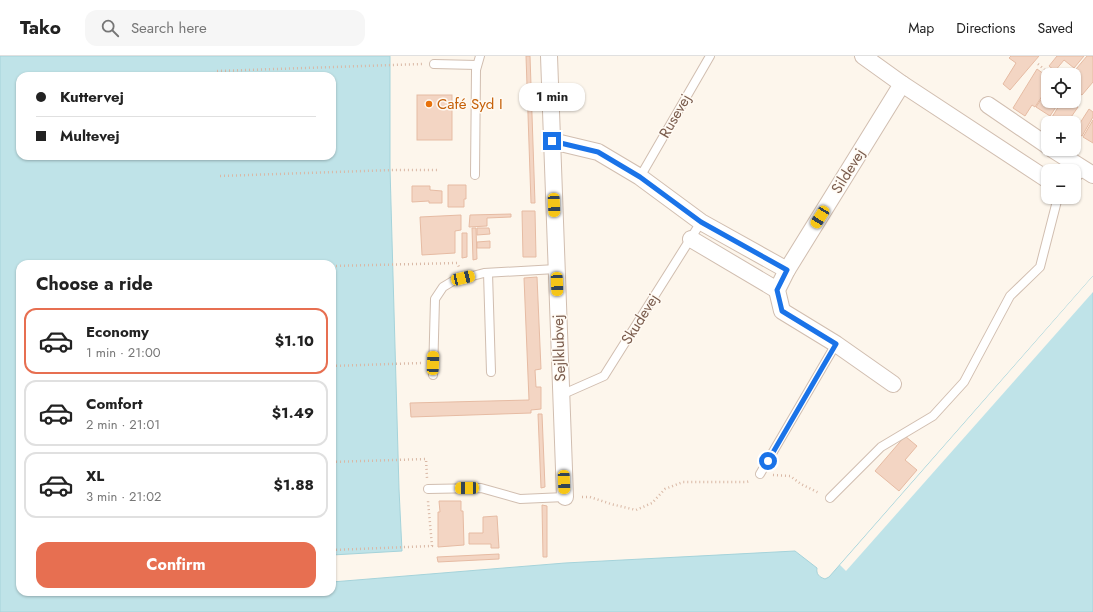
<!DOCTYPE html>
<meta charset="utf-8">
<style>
:root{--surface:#fff;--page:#f6f6f6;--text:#222;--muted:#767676;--line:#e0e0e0;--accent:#e76f51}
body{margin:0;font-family:Jost,sans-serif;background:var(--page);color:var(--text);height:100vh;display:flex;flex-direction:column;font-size:15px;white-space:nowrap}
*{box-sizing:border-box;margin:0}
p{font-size:13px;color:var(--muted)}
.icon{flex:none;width:22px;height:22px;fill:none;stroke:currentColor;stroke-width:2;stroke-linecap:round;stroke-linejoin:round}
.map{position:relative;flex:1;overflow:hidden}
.details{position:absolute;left:16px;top:204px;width:320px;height:336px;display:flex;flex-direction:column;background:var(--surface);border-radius:12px;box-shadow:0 1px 3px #0004}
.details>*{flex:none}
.banner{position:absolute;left:16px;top:16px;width:320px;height:88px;border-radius:12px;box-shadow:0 1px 3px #0004;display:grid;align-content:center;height:88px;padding:0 20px;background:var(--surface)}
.controls{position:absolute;left:1041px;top:12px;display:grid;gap:8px}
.controls a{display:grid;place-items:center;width:40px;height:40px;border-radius:8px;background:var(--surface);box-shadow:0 1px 3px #0004;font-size:20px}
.end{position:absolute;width:18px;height:18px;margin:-9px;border:5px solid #1a73e8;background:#fff;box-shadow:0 0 0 2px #fff}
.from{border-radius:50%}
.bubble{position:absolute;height:28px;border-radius:12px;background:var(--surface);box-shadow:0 1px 3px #0004;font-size:13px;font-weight:700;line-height:28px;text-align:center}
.car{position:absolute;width:12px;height:24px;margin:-12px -6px;border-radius:5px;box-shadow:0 0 3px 1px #0007;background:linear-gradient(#f5c518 24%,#345 0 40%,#f5c518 0 76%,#345 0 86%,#f5c518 0)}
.banner b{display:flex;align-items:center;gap:14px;height:38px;font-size:15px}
.banner b+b{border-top:1px solid var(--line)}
.banner i{width:10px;height:10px;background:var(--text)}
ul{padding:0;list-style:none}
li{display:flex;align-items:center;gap:12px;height:66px;margin:0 8px 6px;padding:0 12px;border:2px solid var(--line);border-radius:12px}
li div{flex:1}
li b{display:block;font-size:15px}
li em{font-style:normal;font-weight:700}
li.selected{border-color:var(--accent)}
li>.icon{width:36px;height:36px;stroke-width:1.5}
h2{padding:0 20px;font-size:18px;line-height:48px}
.primary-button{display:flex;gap:8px;margin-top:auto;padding:8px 20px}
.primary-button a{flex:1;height:46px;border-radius:12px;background:var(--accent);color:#fff;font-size:16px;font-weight:700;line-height:46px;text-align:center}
header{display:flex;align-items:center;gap:24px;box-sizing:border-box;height:56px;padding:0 20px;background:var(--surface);border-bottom:1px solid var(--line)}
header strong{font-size:19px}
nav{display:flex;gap:22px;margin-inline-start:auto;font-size:14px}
.search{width:280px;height:36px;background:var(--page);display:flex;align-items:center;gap:10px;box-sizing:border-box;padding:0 14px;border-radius:12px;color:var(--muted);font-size:15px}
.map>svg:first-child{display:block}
.water{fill:#bfe3e8;stroke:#a5d3da;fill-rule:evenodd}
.pier{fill:#fdf6ec}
.building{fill:#f3d5c3;stroke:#e6bba3}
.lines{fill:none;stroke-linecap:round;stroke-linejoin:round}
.lane-casing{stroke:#d1beb0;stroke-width:10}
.street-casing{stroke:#d1beb0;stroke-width:18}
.path{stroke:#d9b8a5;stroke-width:2.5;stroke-dasharray:1 3;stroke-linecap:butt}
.lane{stroke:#fff;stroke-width:8}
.street{stroke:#fff;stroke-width:16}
.route{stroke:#1a73e8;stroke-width:5}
.food-dot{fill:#e8710a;stroke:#fffaf3;stroke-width:1.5}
.labels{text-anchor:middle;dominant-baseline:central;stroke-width:3;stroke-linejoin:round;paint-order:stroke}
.food-label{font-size:15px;fill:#c56008;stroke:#fffaf3;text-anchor:start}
.street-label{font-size:15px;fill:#7a5c4d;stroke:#fffaf3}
</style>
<header>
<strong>Tako</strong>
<div class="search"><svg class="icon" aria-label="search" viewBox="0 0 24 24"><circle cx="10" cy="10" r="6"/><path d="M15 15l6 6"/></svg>Search here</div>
<nav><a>Map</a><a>Directions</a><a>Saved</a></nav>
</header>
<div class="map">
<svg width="1093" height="556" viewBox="0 0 1093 556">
<rect width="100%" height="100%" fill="#fdf6ec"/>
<path class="water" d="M0,0H390V112L399,433L402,495L332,499V208H20V536H332V526L565,507L795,495L817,512C816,518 819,521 825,523L829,521L1093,220V556H0ZM20,20H332V100H20Z"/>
<path class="pier" d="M1093,220V236L846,515L840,509Z"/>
<g class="building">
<path d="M526,0H530L535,147H531Z"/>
<path d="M1011,0H1039L1010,34L1003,28L1016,7L1009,2Z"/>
<path d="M1057,0H1084L1074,12L1064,4L1055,15L1049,10Z"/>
<path d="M1087,0H1093V26L1082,39L1074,33V19H1071Z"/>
<path d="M1037,13L1048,21V31L1035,51L1032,49L1025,60L1013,52Z"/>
<path d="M1048,33V45H1060L1050,60L1036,51Z"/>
<rect x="417" y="39" width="35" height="45"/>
<path d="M1062,45H1066L1069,47L1070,46L1078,51L1067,67H1061L1052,61Z"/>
<path d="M1089,53L1093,56V61L1082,80L1074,75V67H1072L1074,64L1080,67Z"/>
<path d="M1093,64V87L1083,81Z"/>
<path d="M448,129H466V143H464V151H448Z"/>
<path d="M412,130H430V134L442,135V147H429V145L412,146Z"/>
<path d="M522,155H535L536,201H523Z"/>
<path d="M511,158V161L487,162V170L469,171L470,159Z"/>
<path d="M461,159V174L455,175V197L422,199L420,161Z"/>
<path d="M472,172H476L477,203L473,204Z"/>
<path d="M477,172H489L490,178L477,179Z"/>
<path d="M462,177H467V201L462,202Z"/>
<path d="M490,185V192H477V186Z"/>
<path d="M537,221L541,313L535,314L536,331H541V353L531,354V357L411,361L410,347L529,344L524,222Z"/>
<path d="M538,358H542L545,431L541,432Z"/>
<path d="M905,380L917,390L905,404L917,414L899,435L875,415Z"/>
<path d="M439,445H461V455H463L464,489L438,491V456H440Z"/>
<path d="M542,449L547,450V501H543Z"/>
<path d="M497,460L499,492H491V488H469V477H483V461Z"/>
<path d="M499,498V503L438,506L437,501Z"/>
</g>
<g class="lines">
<defs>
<g id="lane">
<path d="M434,8L477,9"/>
<path d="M475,119L476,14L480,0"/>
<path d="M640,121L710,0"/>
<path d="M1074,123L1084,115"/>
<path d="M488,217L491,316"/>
<path d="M433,319L435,243L443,231L453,225L484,217L556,213"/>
<path d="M561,339L604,320L701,166"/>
<path d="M760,418L836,288"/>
<path d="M428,433L481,432L520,443L565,441"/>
<path d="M830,442L881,391L933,360L964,326L1010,240L1040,211L1058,141"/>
</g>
<g id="street">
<path d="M549,0L565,441"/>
<path d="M863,0L902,28L1048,124"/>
<path d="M988,49L1048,90"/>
<path d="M552,85L598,96L640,121L701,166L787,214"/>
<path d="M1052,93L1093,119"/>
<path d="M691,183L777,234"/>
<path d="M893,328L836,288L782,255L777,234L787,214L902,28"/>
</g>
</defs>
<use href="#lane" class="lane-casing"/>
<use href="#street" class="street-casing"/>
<g class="path">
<path d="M1038,8L1051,19"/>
<path d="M217,15L422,8"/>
<path d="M1074,39L1078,42"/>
<path d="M220,120L393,114H438"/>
<path d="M332,210L457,207L459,211"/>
<path d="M332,310L421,307"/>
<path d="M332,406L426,403L427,422"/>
<path d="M773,419L790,420L801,428L819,437"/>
<path d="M582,441H590L611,448L636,454L652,447L665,433L683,426H746L750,425"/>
<path d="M332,494L432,490L428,445"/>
</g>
<use href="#lane" class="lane"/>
<use href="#street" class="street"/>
</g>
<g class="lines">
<path class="route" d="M552,85L598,96L640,121L701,166L787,214L777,234L782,255L836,288L768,405"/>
</g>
<circle class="food-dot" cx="429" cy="48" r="4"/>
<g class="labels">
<g class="food-label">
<text x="437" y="48">Café Syd I</text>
</g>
<g class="street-label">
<text transform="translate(675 60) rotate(-60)">Rusevej</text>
<text transform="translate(848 115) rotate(-58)">Sildevej</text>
<text transform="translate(640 263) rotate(-58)">Skudevej</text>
<text transform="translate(559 292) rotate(-92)">Sejlklubvej</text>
</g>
</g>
</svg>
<div class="controls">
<a><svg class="icon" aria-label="locate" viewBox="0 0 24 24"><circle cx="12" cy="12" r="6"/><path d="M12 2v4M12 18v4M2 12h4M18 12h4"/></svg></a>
<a>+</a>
<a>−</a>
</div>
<i class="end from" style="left:768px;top:405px"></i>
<i class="end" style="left:552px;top:85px"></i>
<div class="bubble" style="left:519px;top:27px;width:66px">1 min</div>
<i class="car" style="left:554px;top:149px;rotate:178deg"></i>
<i class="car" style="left:820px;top:161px;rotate:212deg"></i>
<i class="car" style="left:463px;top:222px;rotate:77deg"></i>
<i class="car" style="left:557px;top:228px;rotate:178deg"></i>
<i class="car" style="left:433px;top:307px;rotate:2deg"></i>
<i class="car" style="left:564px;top:426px;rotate:178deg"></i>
<i class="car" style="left:467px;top:432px;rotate:269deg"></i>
<div class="banner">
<b><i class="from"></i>Kuttervej</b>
<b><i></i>Multevej</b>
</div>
<section class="details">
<h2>Choose a ride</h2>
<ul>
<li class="selected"><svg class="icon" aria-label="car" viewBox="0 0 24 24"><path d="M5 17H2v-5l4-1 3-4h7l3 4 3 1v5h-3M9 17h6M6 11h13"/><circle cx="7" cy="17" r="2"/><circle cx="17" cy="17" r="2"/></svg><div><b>Economy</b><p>1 min · 21:00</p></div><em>$1.10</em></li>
<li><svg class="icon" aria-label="car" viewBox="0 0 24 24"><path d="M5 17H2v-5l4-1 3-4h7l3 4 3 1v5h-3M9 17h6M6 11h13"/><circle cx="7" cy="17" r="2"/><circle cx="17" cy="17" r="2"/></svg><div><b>Comfort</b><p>2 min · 21:01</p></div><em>$1.49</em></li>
<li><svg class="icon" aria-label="car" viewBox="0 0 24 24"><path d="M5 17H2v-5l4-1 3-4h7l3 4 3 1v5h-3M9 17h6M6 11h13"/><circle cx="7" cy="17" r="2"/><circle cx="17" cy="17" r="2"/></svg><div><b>XL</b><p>3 min · 21:02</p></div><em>$1.88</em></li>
</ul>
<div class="primary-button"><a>Confirm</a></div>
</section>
</div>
